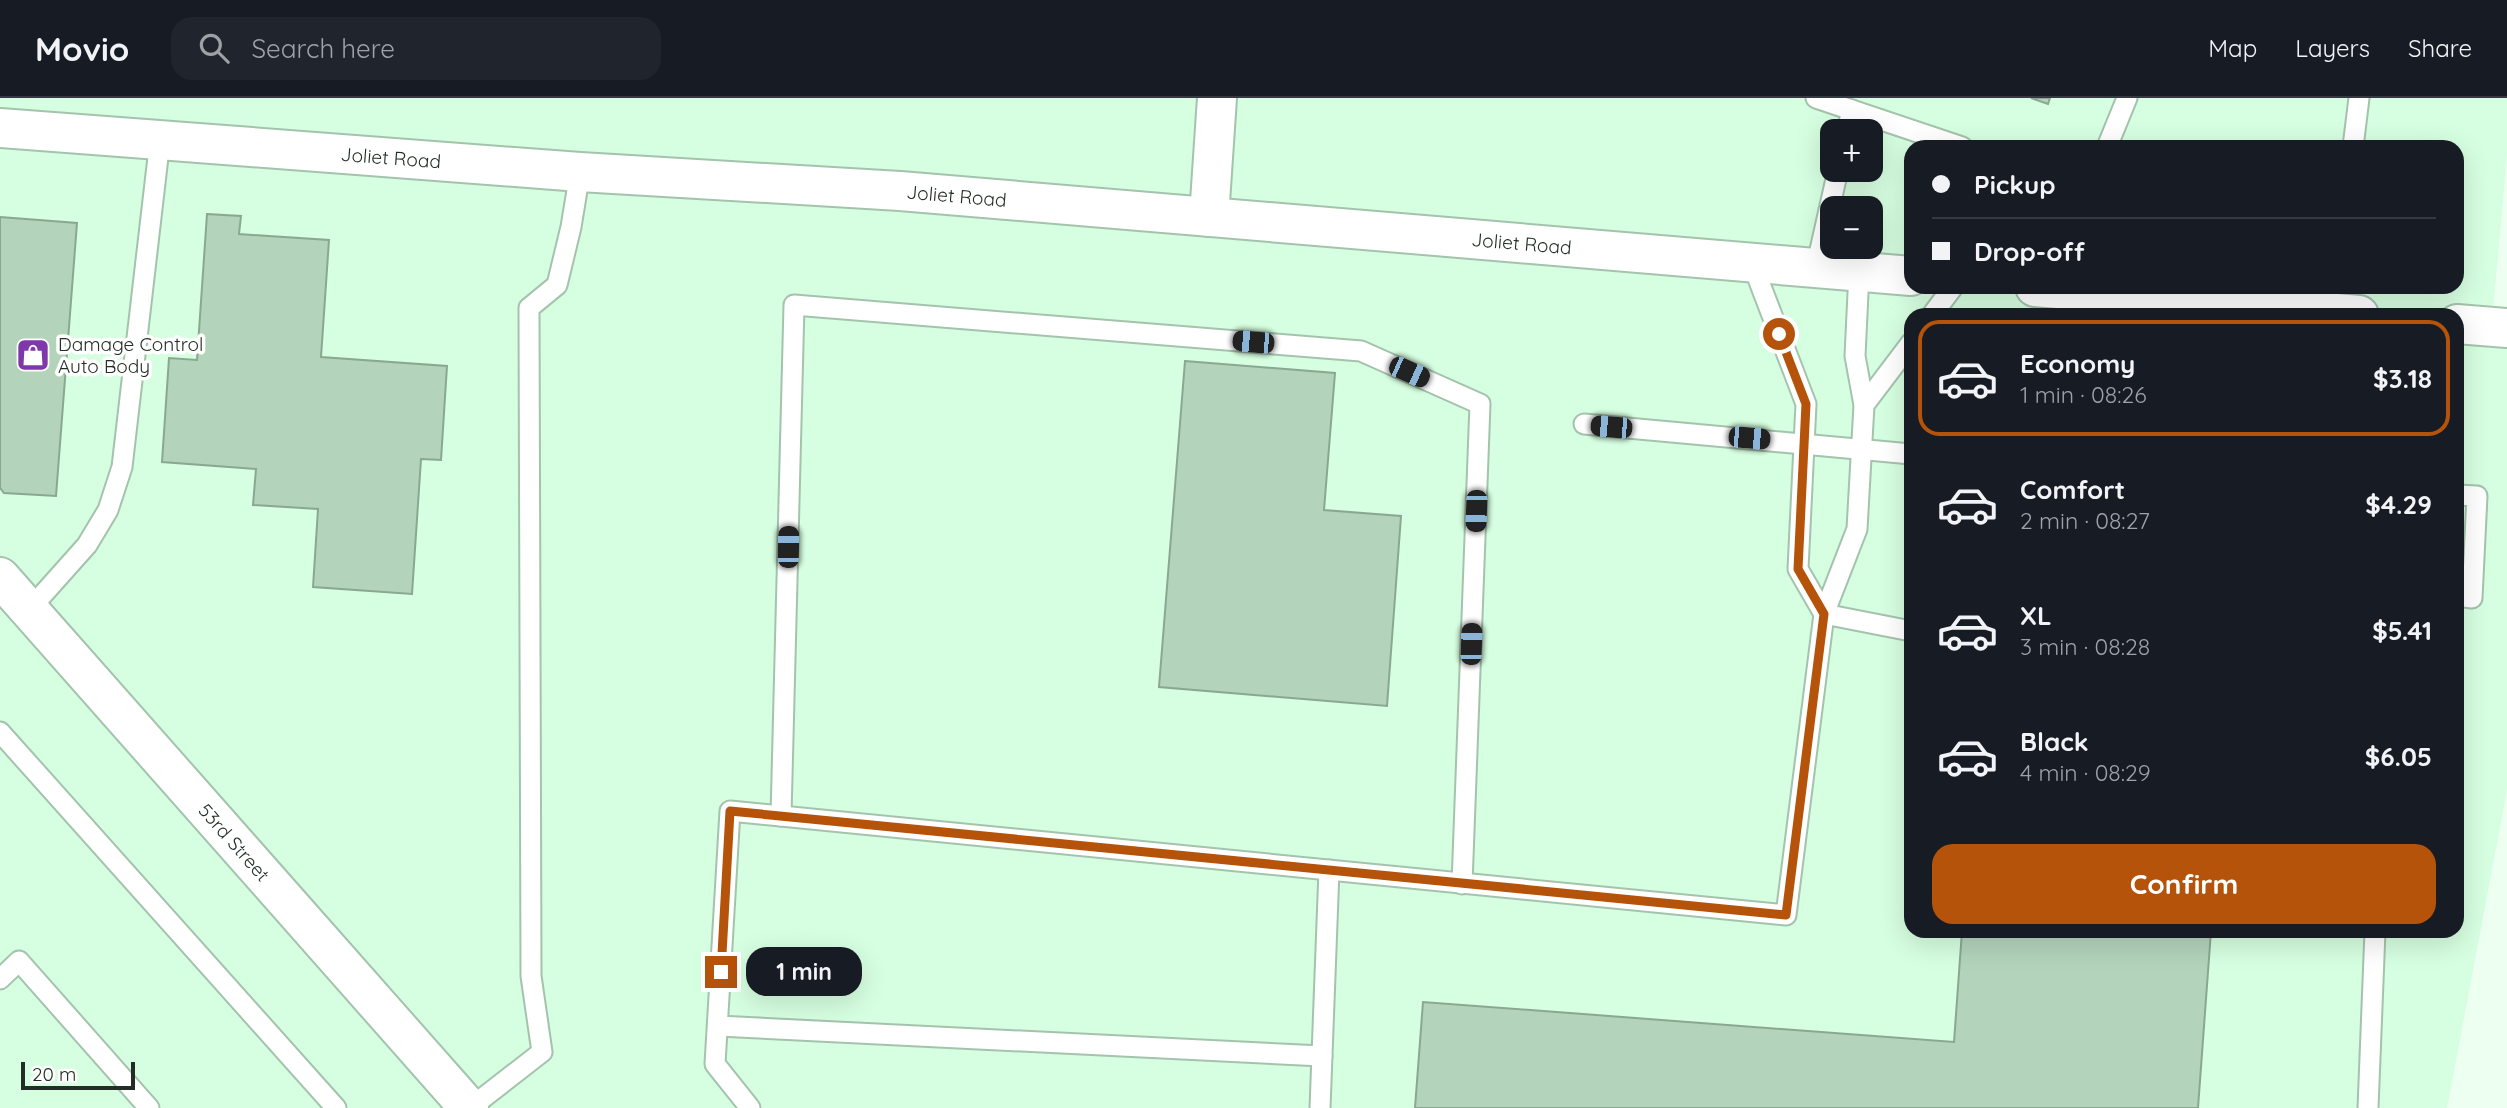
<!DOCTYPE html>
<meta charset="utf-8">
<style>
:root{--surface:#171b24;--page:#20242c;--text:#f1f3f6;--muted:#9ea1a6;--line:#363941;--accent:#b45309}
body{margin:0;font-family:Quicksand,sans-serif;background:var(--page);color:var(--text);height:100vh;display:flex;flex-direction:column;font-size:26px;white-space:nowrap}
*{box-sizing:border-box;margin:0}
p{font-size:23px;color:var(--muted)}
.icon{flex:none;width:38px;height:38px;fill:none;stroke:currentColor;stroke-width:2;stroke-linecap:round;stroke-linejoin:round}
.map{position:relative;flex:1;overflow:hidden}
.panel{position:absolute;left:1904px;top:210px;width:560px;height:630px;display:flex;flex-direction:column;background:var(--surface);border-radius:21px;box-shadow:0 7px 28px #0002}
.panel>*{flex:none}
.guide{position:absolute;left:1904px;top:42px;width:560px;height:154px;border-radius:21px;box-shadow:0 7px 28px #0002;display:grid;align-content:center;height:154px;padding:0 28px;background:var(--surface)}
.fabs{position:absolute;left:1820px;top:21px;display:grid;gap:14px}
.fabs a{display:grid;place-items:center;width:63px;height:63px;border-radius:14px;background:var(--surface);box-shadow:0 7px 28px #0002;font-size:35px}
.scale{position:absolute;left:21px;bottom:18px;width:114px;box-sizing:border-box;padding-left:7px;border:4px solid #222e25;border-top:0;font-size:19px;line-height:24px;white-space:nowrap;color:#222e25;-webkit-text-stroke:5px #fff;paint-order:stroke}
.end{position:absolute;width:32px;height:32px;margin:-16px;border:9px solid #b45309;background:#fff;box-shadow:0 0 0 4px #fff}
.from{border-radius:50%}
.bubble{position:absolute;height:49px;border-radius:21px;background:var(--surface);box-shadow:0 7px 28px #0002;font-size:23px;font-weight:700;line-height:49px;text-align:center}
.car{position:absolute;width:21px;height:42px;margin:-21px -10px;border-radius:9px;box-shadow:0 0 5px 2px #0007;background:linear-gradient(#222 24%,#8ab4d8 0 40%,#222 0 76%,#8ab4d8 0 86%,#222 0)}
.guide b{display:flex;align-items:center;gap:24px;height:66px;font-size:26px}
.guide b+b{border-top:2px solid var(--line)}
.guide i{width:18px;height:18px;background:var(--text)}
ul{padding:12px 0 0;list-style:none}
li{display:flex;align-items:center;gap:21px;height:116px;margin:0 14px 10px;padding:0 14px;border:4px solid transparent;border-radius:21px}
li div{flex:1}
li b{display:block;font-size:26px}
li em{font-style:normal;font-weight:700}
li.on{border-color:var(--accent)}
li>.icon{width:63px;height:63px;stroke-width:1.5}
.button{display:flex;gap:14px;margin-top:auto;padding:14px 28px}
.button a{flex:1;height:80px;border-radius:21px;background:var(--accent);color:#fff;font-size:28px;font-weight:700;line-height:80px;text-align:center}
header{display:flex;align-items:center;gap:42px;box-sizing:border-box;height:98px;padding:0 35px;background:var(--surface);border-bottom:2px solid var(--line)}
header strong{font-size:33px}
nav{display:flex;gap:38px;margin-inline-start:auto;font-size:24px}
.search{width:490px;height:63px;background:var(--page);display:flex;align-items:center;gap:18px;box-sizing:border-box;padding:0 24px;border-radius:21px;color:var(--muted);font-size:26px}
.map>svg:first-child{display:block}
.built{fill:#d6fee0;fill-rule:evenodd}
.building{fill:#b3d3bb;stroke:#8aa891;stroke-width:2}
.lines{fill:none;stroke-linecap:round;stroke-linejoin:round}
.service-casing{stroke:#a4c3ac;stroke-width:23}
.minor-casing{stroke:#a4c3ac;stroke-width:42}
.primary-casing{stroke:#a4c3ac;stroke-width:42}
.service{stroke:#fff;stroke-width:19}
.minor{stroke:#fff;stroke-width:38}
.primary{stroke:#fff;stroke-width:38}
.route{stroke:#b45309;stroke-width:9}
.labels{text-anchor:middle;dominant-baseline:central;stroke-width:7;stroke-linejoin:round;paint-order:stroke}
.street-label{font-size:19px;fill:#222e25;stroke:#fff}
.poi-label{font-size:19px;fill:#222e25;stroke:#fff;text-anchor:start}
</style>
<header>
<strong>Movio</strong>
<div class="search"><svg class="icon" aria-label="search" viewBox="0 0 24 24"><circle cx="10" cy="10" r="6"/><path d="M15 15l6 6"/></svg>Search here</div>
<nav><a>Map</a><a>Layers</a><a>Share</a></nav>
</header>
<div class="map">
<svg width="2507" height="1010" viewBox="0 0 2507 1010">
<rect width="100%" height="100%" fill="#ecfff0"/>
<path class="built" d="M0,0H2507V57L2491,234L2507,236V692L2447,1010H0ZM1832,33H1871V72H1832ZM1911,49H2457V189H1911ZM1832,110H1871V149H1832ZM1911,217H2457V833H1911Z"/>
<g class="building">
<path d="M2031,0H2050L2048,6Z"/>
<path d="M207,116L241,118L239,136L329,142L321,259L447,268L441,362L421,361L412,496L313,489L318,411L253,407L256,371L162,364L169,260L197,262Z"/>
<path d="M0,119L77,125L56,398L4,395L0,390Z"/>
<path d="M1185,263L1335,275L1324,412L1401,418L1387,608L1159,589Z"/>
<path d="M1962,833H2211L2198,1010H1415L1423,904L1954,944Z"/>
</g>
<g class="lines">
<defs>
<g id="service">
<path d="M1816,0L1962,49"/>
<path d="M1847,33L1852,12"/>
<path d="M2107,49L2127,0"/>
<path d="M2353,49L2359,0"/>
<path d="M1752,165L1806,306L1798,471L1824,516L1857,431L1864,307L1911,245"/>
<path d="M1816,170L1838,72"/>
<path d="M1859,174L1855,258L1864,307"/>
<path d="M1932,217L1953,189"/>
<path d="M1584,326L1911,356"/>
<path d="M2457,397L2477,398L2472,500L2457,498"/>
<path d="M29,512L87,447L108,412L122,369L160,42"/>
<path d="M0,634L336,1010"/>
<path d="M781,718L794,207L1361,253L1480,306L1462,786"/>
<path d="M0,881L19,863L149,1010"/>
<path d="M718,928L1322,958"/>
<path d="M470,1010L542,954L531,878L529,210L557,187L571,129L580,74"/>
<path d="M750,1010L715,966L730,713L1786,817L1824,516L1911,533"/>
<path d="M1320,1010L1329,772"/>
<path d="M2368,1010L2375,833"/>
</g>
<g id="minor">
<path d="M1209,119L1217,0"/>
<path id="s1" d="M0,479L469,1010"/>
</g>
<g id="primary">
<path id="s2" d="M0,30L580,74L900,93L1911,178"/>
<path d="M2035,189L2359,217"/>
<path d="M2457,226L2507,230"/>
</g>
</defs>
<use href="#service" class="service-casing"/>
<use href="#minor" class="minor-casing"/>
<use href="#primary" class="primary-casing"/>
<use href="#service" class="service"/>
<use href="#minor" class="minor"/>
<use href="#primary" class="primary"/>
</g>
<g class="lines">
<path class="route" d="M721,874L730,713L1786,817L1824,516L1798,471L1806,306L1779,236"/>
</g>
<defs>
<symbol id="shop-square" viewBox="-11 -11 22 22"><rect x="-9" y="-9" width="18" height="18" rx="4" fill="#7f38aa" stroke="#fff"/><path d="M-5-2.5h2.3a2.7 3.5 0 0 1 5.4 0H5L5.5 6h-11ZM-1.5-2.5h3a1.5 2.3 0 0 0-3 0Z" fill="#fff"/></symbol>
</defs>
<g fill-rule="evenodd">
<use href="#shop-square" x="14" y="238" width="38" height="38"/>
</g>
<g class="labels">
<g class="street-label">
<text stroke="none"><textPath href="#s2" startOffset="392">Joliet Road</textPath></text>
<text stroke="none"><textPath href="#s2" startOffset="959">Joliet Road</textPath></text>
<text stroke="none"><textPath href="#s2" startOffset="1526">Joliet Road</textPath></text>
<text stroke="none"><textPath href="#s1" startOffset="354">53rd Street</textPath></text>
</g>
<g class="poi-label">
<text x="58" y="246">Damage Control<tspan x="58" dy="22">Auto Body</tspan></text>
</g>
</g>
</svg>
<div class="fabs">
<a>+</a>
<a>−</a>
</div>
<div class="scale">20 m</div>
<i class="end from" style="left:1779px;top:236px"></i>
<i class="end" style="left:721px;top:874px"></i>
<div class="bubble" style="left:746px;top:849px;width:116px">1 min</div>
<i class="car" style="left:1253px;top:244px;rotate:275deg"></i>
<i class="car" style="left:1409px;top:274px;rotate:114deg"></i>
<i class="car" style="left:1611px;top:329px;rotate:275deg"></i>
<i class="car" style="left:1749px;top:340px;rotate:95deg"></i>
<i class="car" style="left:1476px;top:413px;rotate:182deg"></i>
<i class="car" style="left:788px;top:449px;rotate:1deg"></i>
<i class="car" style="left:1471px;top:546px;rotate:2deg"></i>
<div class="guide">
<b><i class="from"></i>Pickup</b>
<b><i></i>Drop-off</b>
</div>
<section class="panel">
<ul>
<li class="on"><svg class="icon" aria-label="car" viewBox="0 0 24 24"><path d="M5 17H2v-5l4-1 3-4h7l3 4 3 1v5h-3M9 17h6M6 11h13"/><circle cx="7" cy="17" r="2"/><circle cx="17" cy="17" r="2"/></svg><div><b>Economy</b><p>1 min · 08:26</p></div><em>$3.18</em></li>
<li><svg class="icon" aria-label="car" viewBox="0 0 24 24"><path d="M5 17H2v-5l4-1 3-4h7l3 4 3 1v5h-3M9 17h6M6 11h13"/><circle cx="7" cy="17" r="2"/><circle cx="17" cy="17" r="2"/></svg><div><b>Comfort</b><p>2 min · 08:27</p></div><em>$4.29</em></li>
<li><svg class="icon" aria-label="car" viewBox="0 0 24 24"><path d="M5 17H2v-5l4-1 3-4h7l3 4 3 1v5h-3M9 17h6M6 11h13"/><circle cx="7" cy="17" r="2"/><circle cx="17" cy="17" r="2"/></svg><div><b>XL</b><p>3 min · 08:28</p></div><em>$5.41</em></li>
<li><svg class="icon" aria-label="car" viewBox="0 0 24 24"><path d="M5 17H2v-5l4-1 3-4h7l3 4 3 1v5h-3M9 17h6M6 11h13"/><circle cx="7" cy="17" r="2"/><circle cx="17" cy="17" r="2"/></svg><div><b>Black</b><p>4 min · 08:29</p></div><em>$6.05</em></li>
</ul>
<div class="button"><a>Confirm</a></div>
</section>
</div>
